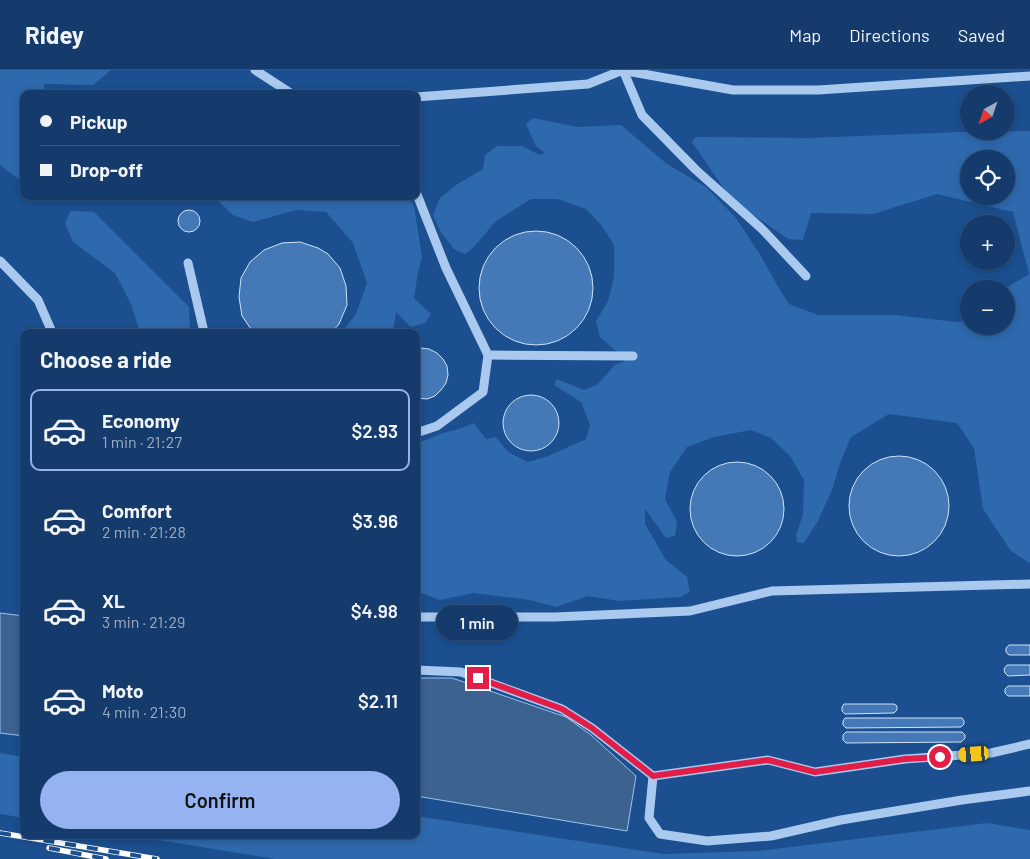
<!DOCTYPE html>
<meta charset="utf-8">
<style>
:root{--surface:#143b6b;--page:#1d4271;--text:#f1f3f6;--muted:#9dadc1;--line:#33557e;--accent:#95b2f1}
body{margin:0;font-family:Barlow,sans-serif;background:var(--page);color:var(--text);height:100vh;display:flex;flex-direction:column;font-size:19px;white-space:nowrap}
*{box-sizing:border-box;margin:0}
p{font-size:16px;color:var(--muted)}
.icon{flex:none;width:28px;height:28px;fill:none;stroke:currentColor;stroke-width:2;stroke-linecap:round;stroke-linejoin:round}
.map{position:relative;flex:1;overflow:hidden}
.details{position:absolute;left:20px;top:259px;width:400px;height:510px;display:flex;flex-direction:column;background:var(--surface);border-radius:10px;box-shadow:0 2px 8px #0003,0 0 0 1px var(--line)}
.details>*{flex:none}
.top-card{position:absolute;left:20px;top:20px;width:400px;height:110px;border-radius:10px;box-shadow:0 2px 8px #0003,0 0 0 1px var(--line);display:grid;align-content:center;height:110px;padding:0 20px;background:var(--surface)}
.needle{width:32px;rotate:220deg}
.controls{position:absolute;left:960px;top:15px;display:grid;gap:10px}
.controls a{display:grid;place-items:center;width:55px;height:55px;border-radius:50%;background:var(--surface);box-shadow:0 2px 8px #0003,0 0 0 1px var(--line);font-size:25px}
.end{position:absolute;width:22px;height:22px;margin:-11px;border:6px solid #e11d48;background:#fff;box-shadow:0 0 0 2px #fff}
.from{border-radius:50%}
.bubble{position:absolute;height:35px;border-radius:18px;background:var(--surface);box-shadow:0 2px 8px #0003,0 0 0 1px var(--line);font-size:16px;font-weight:600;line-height:35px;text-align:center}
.car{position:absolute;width:15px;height:30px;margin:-15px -8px;border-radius:6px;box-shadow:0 0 4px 1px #0007;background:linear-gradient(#f5c518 24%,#345 0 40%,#f5c518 0 76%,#345 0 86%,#f5c518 0)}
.top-card b{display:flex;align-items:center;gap:18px;height:48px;font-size:19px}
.top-card b+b{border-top:1px solid var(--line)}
.top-card i{width:12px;height:12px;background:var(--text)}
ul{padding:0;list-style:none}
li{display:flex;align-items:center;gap:15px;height:82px;margin:0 10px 8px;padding:0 10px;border:2px solid transparent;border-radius:10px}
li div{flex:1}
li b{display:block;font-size:19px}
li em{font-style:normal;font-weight:600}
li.current{border-color:var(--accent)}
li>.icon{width:45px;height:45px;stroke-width:1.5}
h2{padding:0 20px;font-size:22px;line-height:60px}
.button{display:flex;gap:10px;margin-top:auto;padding:10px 20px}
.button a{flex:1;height:58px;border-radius:30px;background:var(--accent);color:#111;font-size:20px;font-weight:600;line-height:58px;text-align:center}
header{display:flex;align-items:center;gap:30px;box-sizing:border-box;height:70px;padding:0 25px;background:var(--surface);border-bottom:1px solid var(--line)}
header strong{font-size:24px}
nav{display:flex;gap:28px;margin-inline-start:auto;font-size:18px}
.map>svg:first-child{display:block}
.green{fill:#2e69ad;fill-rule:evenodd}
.water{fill:#3c6290;stroke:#9cc4f0}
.building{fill:#4478b7;stroke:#cfe3fa}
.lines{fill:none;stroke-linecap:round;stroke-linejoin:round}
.minor{stroke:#a9c9ee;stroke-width:9}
.rail-casing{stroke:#fff;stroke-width:5.5}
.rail{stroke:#1b4f8f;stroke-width:4;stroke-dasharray:11;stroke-linecap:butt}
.route{stroke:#e11d48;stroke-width:6}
</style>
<header>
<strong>Ridey</strong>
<nav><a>Map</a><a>Directions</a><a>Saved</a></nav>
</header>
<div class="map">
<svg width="1030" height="789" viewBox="0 0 1030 789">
<rect width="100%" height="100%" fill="#1b4f8f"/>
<g class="green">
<path d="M0,0H111L93,15L44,14L45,24H24V113L0,95Z"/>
<path d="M533,48L578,57L621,55L667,94L706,117L736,148L761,186L777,215L789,234L818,245H895L957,252L969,251V256H1006V218L1029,204L1013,142L937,124L873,144L811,143L803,170L788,169L731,129L692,72L696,67L809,68L960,62L1030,61V493L1011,481L983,439L974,378L957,353L889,344L851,367L840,393L832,420L818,451L804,473L797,472L796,465L803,445L804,410L790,386L771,368L751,360L714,367L687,377L670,402L665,429L677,452L675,466L666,468L645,439V454L666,490L687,507L690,522L680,527L619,531L588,526L556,537L530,530L473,523L440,530L416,521V374L443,363L462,358L474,353L486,369L496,367L508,382L528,392L548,386L586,369L590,355L581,332L554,315L557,309L584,320L597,315L615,295L633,287L617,282L600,267L596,251L608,231L614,207V175L602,156L586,139L557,129H531L496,151L473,178L465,184L454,179L440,161L433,145L440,128L456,115L483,99L485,85L497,76H522L540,85L545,83L536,76L526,54ZM969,89H1006V126H969Z"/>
<path d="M180,126H407L414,136L422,187L418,202L414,228L431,244L425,253L411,257L396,242L393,262H342L356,244L367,213L353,173L326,142L296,140L253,152L233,145L214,127L180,129Z"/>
<path d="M70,141L94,142L189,237L190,262H140L131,234L115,203L73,172L65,154Z"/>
<path d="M0,683L24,687V748L0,744Z"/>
<path d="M416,746L663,784L757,781L987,753L1030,760V789H275L128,765H416Z"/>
</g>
<g class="water">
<path d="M0,543L24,546V666L0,663Z"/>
<path d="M416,608H452L566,647L591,665L636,706L627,761L416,726Z"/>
</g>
<g class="building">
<circle cx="189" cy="151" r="11"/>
<circle cx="536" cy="218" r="57"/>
<path d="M300,172L318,178L328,184L340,198L346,216L347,235L339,254L332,262H253L242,246L239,227L241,208L250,192L264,180L282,173Z"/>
<path d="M421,278L429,279L437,283L443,289L447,296L448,305L446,313L441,320L435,326L427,329L416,328V279Z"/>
<circle cx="531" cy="353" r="28"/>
<circle cx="899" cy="436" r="50"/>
<circle cx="737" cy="439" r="47"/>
<path d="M1009,575H1030V585H1009L1006,582V578Z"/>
<path d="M1007,595H1030V605L1008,606L1005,603L1004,599Z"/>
<path d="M1008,616H1030V626H1008L1005,623V619Z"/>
<path d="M844,634H894L897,636V640L894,643L845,644L842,641V637Z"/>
<path d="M845,648H962L964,651V654L961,657L846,658L843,655V651Z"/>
<path d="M846,662H962L965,665V668L961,672L846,673L843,670V665Z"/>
</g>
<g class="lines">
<g class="minor">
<path d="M255,0L292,24"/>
<path d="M621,0L733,20H818L1030,6"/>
<path d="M416,27L588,14L623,0L642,45L696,100L763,160L806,206"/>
<path d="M416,122L446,198L488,285L483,322L437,356L416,363"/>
<path d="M0,191L38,230L52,262"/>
<path d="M188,193L204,262"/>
<path d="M488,285L633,286"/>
<path d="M416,547H555L690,541L772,521L1030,514"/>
<path d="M416,600L461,602L562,639L592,658L653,706L649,748L660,764L707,771L771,766L841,750L962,730L1030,721"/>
<path d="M653,706L768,690L815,702L905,689L991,683L1030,674"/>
</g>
<defs>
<g id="rail">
<path d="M0,763L157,789"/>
<path d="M49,778L106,789"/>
</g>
</defs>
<use href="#rail" class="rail-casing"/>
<use href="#rail" class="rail"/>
</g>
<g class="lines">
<path class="route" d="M478,608L562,639L592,658L653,706L768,690L815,702L905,689L940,687"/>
</g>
</svg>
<div class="controls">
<a><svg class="needle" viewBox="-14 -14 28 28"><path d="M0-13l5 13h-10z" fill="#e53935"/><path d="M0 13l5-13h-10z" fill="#9dadc1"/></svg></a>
<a><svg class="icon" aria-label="locate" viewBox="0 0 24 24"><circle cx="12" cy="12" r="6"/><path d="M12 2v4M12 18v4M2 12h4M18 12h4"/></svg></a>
<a>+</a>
<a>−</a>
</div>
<i class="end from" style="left:940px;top:687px"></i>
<i class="end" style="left:478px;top:608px"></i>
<div class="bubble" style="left:436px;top:535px;width:82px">1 min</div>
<i class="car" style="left:974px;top:684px;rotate:266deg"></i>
<div class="top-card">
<b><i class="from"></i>Pickup</b>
<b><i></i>Drop-off</b>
</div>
<section class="details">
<h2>Choose a ride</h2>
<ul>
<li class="current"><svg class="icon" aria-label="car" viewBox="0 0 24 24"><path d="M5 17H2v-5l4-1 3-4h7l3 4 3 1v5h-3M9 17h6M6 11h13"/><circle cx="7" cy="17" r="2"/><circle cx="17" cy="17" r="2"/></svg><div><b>Economy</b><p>1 min · 21:27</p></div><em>$2.93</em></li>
<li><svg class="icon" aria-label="car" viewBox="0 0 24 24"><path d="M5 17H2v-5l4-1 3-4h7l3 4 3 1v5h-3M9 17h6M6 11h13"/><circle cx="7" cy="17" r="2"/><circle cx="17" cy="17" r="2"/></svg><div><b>Comfort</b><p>2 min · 21:28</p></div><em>$3.96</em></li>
<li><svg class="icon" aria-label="car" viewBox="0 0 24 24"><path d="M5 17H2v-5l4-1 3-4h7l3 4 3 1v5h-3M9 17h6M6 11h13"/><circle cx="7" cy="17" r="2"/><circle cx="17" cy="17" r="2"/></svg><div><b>XL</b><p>3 min · 21:29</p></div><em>$4.98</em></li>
<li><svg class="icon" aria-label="car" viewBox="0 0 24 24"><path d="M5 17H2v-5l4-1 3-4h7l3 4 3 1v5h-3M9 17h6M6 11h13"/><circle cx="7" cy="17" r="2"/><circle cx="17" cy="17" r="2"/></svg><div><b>Moto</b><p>4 min · 21:30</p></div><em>$2.11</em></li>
</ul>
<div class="button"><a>Confirm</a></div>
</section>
</div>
